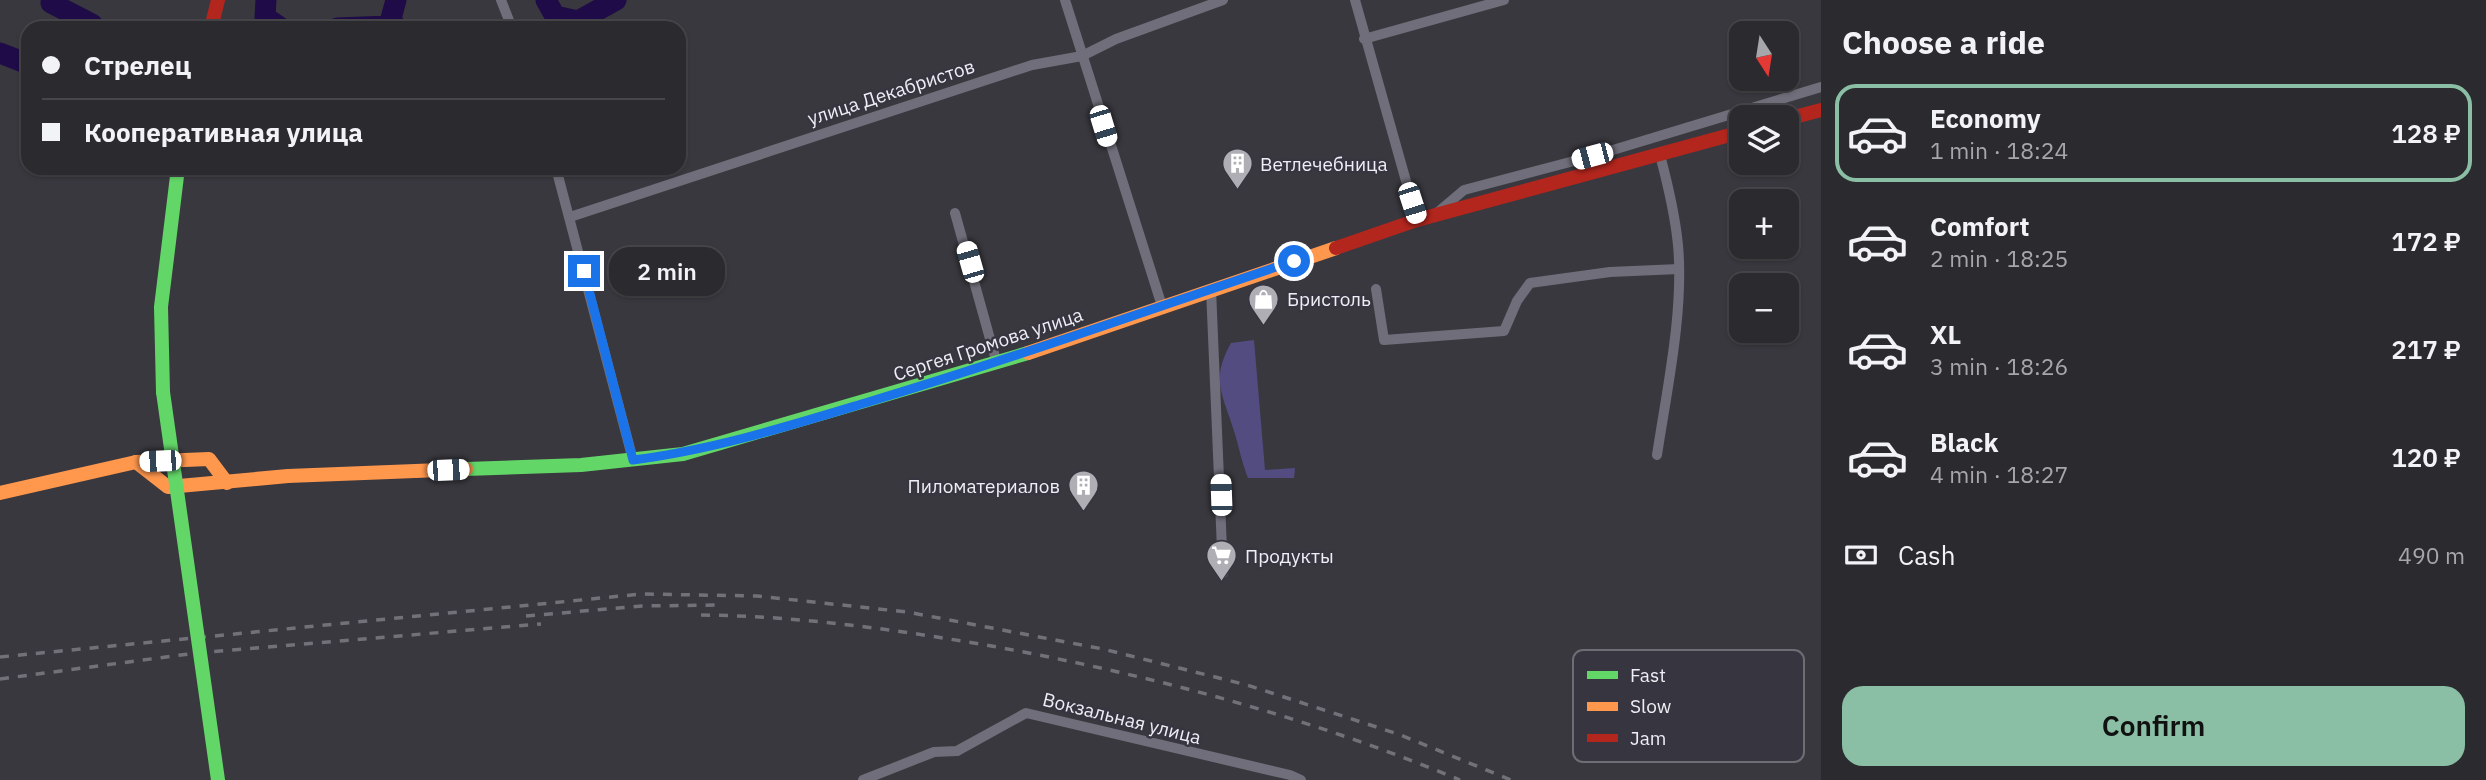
<!DOCTYPE html>
<meta charset="utf-8">
<style>
:root{--surface:#2b2a2e;--page:#333236;--text:#f1f3f6;--muted:#a6a7aa;--line:#47464a;--accent:#8abfa5}
body{margin:0;font-family:"IBM Plex Sans",sans-serif;background:var(--page);color:var(--text);height:100vh;display:flex;flex-direction:column;font-size:26px;white-space:nowrap}
*{box-sizing:border-box;margin:0}
p{font-size:23px;color:var(--muted)}
.icon{flex:none;width:38px;height:38px;fill:none;stroke:currentColor;stroke-width:2;stroke-linecap:round;stroke-linejoin:round}
.map{position:relative;flex:1;overflow:hidden}
.details{display:flex;flex-direction:column;background:var(--surface);width:665px}
.details>*{flex:none}
.top-card{position:absolute;left:21px;top:21px;width:665px;height:154px;border-radius:21px;box-shadow:0 2px 5px #0004,0 0 0 2px var(--line);display:grid;align-content:center;height:154px;padding:0 21px;background:var(--surface)}
.needle{width:46px;rotate:168deg}
.buttons{position:absolute;left:1729px;top:21px;display:grid;gap:14px}
.buttons a{display:grid;place-items:center;width:70px;height:70px;border-radius:14px;background:var(--surface);box-shadow:0 2px 5px #0004,0 0 0 2px var(--line);font-size:35px}
.end{position:absolute;width:32px;height:32px;margin:-16px;border:9px solid #1a73e8;background:#fff;box-shadow:0 0 0 4px #fff}
.from{border-radius:50%}
.bubble{position:absolute;height:49px;border-radius:21px;background:var(--surface);box-shadow:0 2px 5px #0004,0 0 0 2px var(--line);font-size:23px;font-weight:600;line-height:49px;text-align:center}
.car{position:absolute;width:21px;height:42px;margin:-21px -10px;border-radius:9px;box-shadow:0 0 5px 2px #0007;background:linear-gradient(#fff 24%,#345 0 40%,#fff 0 76%,#345 0 86%,#fff 0)}
.top-card b{display:flex;align-items:center;gap:24px;height:66px;font-size:26px}
.top-card b+b{border-top:2px solid var(--line)}
.top-card i{width:18px;height:18px;background:var(--text)}
ul{padding:0;list-style:none}
li{display:flex;align-items:center;gap:21px;height:98px;margin:0 14px 10px;padding:0 7px;border:4px solid transparent;border-radius:21px}
li div{flex:1}
li b{display:block;font-size:26px}
li em{font-style:normal;font-weight:600}
li.selected{border-color:var(--accent)}
li>.icon{width:63px;height:63px;stroke-width:1.5}
h2{padding:0 21px;font-size:32px;line-height:84px}
.pay{display:flex;align-items:center;gap:18px;height:77px;padding:0 21px;font-size:26px}
.pay p{margin-inline-start:auto}
.cta{display:flex;gap:14px;margin-top:auto;padding:14px 21px}
.cta a{flex:1;height:80px;border-radius:21px;background:var(--accent);color:#111;font-size:28px;font-weight:600;line-height:80px;text-align:center}
main{display:flex;flex:1;min-height:0}
.map>svg:first-child{display:block}
.green{fill:#534c81}
.lines{fill:none;stroke-linecap:round;stroke-linejoin:round}
.stream{stroke:#1e0b47;stroke-width:3.5}
.river{stroke:#1e0b47;stroke-width:21}
.street{stroke:#6f6e7a;stroke-width:10}
.fast{stroke:#63d668;stroke-width:14}
.slow{stroke:#ff974d;stroke-width:14}
.jam{stroke:#b3261e;stroke-width:14}
.rail{stroke:#72717a;stroke-width:3.5;stroke-dasharray:9 9;stroke-linecap:butt}
.fast-bridge{stroke:#63d668;stroke-width:14}
.route{stroke:#1a73e8;stroke-width:9}
.labels{text-anchor:middle;dominant-baseline:central;stroke-width:5;stroke-linejoin:round;paint-order:stroke}
.street-label{font-size:19px;fill:#eeeef5;stroke:#373640}
.poi-label{font-size:19px;fill:#eeeef5;stroke:#373640;text-anchor:start}
.key{fill:#373640;stroke:#6e6d76;stroke-width:2}
.key-label{font-size:19px;fill:#eeeef5}
</style>
<main>
<div class="map">
<svg width="1821" height="780" viewBox="0 0 1821 780">
<rect width="100%" height="100%" fill="#39383e"/>
<path class="green" d="M1254,340L1265,470L1295,468L1294,478H1248C1242,463 1239,447 1234,431C1223,395 1210,380 1231,343Z"/>
<g class="lines">
<g class="stream">
<path d="M394,11L409,28"/>
<path d="M265,17L272,28"/>
</g>
<g class="river">
<path d="M52,0L51,3L92,24V28"/>
<path d="M266,0L265,17L281,28"/>
<path d="M546,0L555,16L578,21L616,0"/>
<path d="M337,28L389,26L396,0"/>
<path d="M0,53L28,64"/>
</g>
<g class="street">
<path d="M501,0L512,28"/>
<path d="M1065,0L1162,306"/>
<path d="M1355,0L1417,220"/>
<path d="M1364,39L1504,0"/>
<path d="M556,168L633,460"/>
<path d="M1438,212L1464,190L1593,156L1821,87"/>
<path d="M955,213L997,364"/>
<path d="M570,217L1032,65L1082,56L1116,39L1223,0"/>
<path d="M1211,289L1223,573"/>
<path d="M1376,289L1384,340L1504,331L1517,301L1530,283L1610,272L1679,269"/>
<path d="M1657,455C1667,389 1684,311 1678,245C1675,214 1668,185 1660,155"/>
<path d="M863,780L934,752L957,751L1026,713L1290,775L1301,780"/>
</g>
<g class="fast">
<path d="M163,392L161,307L178,168"/>
<path d="M466,469L581,465L683,454L1028,353"/>
</g>
<g class="slow">
<path d="M1028,353L1336,248"/>
<path d="M136,462L168,487L288,476L466,469"/>
<path d="M0,493L136,462L209,459L227,483"/>
</g>
<g class="jam">
<path d="M211,28L218,0"/>
<path d="M1787,119L1821,110"/>
<path d="M1336,248L1417,220L1741,132"/>
</g>
<g class="rail">
<path d="M701,615C801,616 899,630 997,647C1155,676 1311,718 1460,780"/>
<path d="M526,616L642,606L718,605"/>
<path d="M0,657L642,594L757,596L907,612L1103,649L1247,685L1398,734L1511,780"/>
<path d="M0,679L196,653L541,624"/>
</g>
<path class="fast-bridge" d="M163,392L218,780"/>
</g>
<g class="lines">
<path class="route" d="M584,271L633,460C712,450 789,426 865,403C1009,360 1151,309 1294,261"/>
</g>
<defs>
<symbol id="building-pin" viewBox="-11 -11 22 30"><path d="M0 17L-7.5 6A9.5 9.5 0 1 1 7.5 6Z" fill="#afaeb5" stroke="#373640"/><path d="M-4-6H4V6H1V3H-1V6H-4ZM-2.5-4.3h1.7v1.8h-1.7ZM.8-4.3h1.7v1.8H.8ZM-2.5-1h1.7V.8h-1.7ZM.8-1h1.7V.8H.8Z" fill="#fff"/></symbol>
<symbol id="shop-pin" viewBox="-11 -11 22 30"><path d="M0 17L-7.5 6A9.5 9.5 0 1 1 7.5 6Z" fill="#afaeb5" stroke="#373640"/><path d="M-5-2.5h2.3a2.7 3.5 0 0 1 5.4 0H5L5.5 6h-11ZM-1.5-2.5h3a1.5 2.3 0 0 0-3 0Z" fill="#fff"/></symbol>
<symbol id="supermarket-pin" viewBox="-11 -11 22 30"><path d="M0 17L-7.5 6A9.5 9.5 0 1 1 7.5 6Z" fill="#afaeb5" stroke="#373640"/><path d="M-6-5.5h2.5l.6 2H6L4.5 2H-2.5L-4.4-4H-6ZM-1.5 3.2a1.3 1.3 0 1 0 .1 0ZM3 3.2a1.3 1.3 0 1 0 .1 0Z" fill="#fff"/></symbol>
</defs>
<g fill-rule="evenodd">
<use href="#building-pin" x="1220" y="146" width="35" height="47"/>
<use href="#shop-pin" x="1246" y="282" width="35" height="47"/>
<use href="#building-pin" x="1066" y="468" width="35" height="47"/>
<use href="#supermarket-pin" x="1204" y="538" width="35" height="47"/>
</g>
<g class="labels">
<g class="street-label">
<text transform="translate(891 92) rotate(-18)">улица Декабристов</text>
<text transform="translate(988 344) rotate(-18)">Сергея Громова улица</text>
<text transform="translate(1122 718) rotate(14)">Вокзальная улица</text>
</g>
<g class="poi-label">
<text x="1260" y="164">Ветлечебница</text>
<text x="1287" y="299">Бристоль</text>
<text x="1060" y="486" text-anchor="end">Пиломатериалов</text>
<text x="1245" y="556">Продукты</text>
</g>
</g>
<rect x="1573" y="650" width="231" height="112" rx="10" class="key"/>
<rect x="1587" y="671" width="31" height="8" fill="#63d668"/>
<rect x="1587" y="702" width="31" height="9" fill="#ff974d"/>
<rect x="1587" y="734" width="31" height="8" fill="#b3261e"/>
<g class="key-label">
<text x="1630" y="682">Fast</text>
<text x="1630" y="713">Slow</text>
<text x="1630" y="745">Jam</text>
</g>
</svg>
<div class="buttons">
<a><svg class="needle" viewBox="-14 -14 28 28"><path d="M0-13l5 13h-10z" fill="#e53935"/><path d="M0 13l5-13h-10z" fill="#a6a7aa"/></svg></a>
<a><svg class="icon" aria-label="layers" viewBox="0 0 24 24"><path d="M12 4l9 5-9 5-9-5zM3 14l9 5 9-5"/></svg></a>
<a>+</a>
<a>−</a>
</div>
<i class="end from" style="left:1294px;top:261px"></i>
<i class="end" style="left:584px;top:271px"></i>
<div class="bubble" style="left:609px;top:247px;width:116px">2 min</div>
<i class="car" style="left:1103px;top:126px;rotate:163deg"></i>
<i class="car" style="left:1592px;top:156px;rotate:255deg"></i>
<i class="car" style="left:1412px;top:203px;rotate:162deg"></i>
<i class="car" style="left:970px;top:262px;rotate:344deg"></i>
<i class="car" style="left:160px;top:461px;rotate:268deg"></i>
<i class="car" style="left:448px;top:470px;rotate:88deg"></i>
<i class="car" style="left:1221px;top:495px;rotate:358deg"></i>
<div class="top-card">
<b><i class="from"></i>Стрелец</b>
<b><i></i>Кооперативная улица</b>
</div>
</div>
<section class="details">
<h2>Choose a ride</h2>
<ul>
<li class="selected"><svg class="icon" aria-label="car" viewBox="0 0 24 24"><path d="M5 17H2v-5l4-1 3-4h7l3 4 3 1v5h-3M9 17h6M6 11h13"/><circle cx="7" cy="17" r="2"/><circle cx="17" cy="17" r="2"/></svg><div><b>Economy</b><p>1 min · 18:24</p></div><em>128 ₽</em></li>
<li><svg class="icon" aria-label="car" viewBox="0 0 24 24"><path d="M5 17H2v-5l4-1 3-4h7l3 4 3 1v5h-3M9 17h6M6 11h13"/><circle cx="7" cy="17" r="2"/><circle cx="17" cy="17" r="2"/></svg><div><b>Comfort</b><p>2 min · 18:25</p></div><em>172 ₽</em></li>
<li><svg class="icon" aria-label="car" viewBox="0 0 24 24"><path d="M5 17H2v-5l4-1 3-4h7l3 4 3 1v5h-3M9 17h6M6 11h13"/><circle cx="7" cy="17" r="2"/><circle cx="17" cy="17" r="2"/></svg><div><b>XL</b><p>3 min · 18:26</p></div><em>217 ₽</em></li>
<li><svg class="icon" aria-label="car" viewBox="0 0 24 24"><path d="M5 17H2v-5l4-1 3-4h7l3 4 3 1v5h-3M9 17h6M6 11h13"/><circle cx="7" cy="17" r="2"/><circle cx="17" cy="17" r="2"/></svg><div><b>Black</b><p>4 min · 18:27</p></div><em>120 ₽</em></li>
</ul>
<div class="pay"><svg class="icon" aria-label="cash" viewBox="0 0 24 24"><path d="M3 7h18v10H3z"/><circle cx="12" cy="12" r="2"/></svg>Cash<p>490 m</p></div>
<div class="cta"><a>Confirm</a></div>
</section>
</main>
